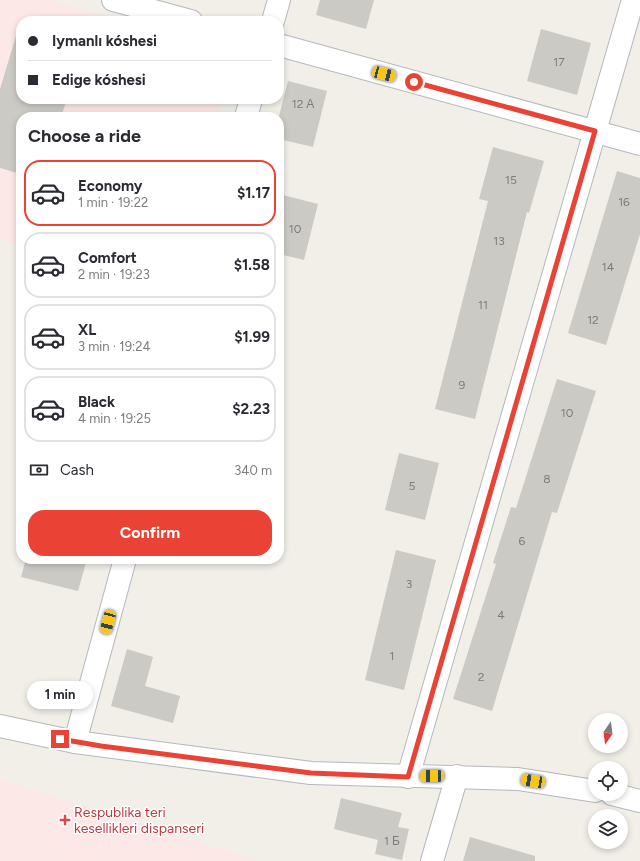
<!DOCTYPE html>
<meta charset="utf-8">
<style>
:root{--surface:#fff;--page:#f7f7f7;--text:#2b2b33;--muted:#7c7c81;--line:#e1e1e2;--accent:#ea4335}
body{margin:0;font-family:Figtree,sans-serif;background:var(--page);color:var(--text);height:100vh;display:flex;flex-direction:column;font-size:15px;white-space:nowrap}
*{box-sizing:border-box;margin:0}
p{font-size:13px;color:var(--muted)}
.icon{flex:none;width:22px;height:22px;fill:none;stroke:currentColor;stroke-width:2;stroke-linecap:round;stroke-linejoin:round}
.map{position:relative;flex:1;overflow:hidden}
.sheet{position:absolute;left:16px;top:112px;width:268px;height:452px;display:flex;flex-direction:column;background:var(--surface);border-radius:16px;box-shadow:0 2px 6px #0003}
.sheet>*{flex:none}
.banner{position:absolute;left:16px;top:16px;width:268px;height:88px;border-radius:16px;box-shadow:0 2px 6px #0003;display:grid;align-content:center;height:88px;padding:0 12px;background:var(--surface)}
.needle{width:26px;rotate:194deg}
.tools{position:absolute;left:588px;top:713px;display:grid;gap:8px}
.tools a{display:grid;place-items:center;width:40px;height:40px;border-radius:50%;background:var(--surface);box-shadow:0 2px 6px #0003;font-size:20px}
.end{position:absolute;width:18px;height:18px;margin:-9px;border:5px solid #ea4335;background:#fff;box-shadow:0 0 0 2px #fff}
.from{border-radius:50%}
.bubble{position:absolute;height:28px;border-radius:14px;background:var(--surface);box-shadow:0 2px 6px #0003;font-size:13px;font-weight:700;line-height:28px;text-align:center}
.car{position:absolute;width:12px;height:24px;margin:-12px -6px;border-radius:5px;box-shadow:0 0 3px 1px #0007;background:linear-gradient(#f5c518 24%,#345 0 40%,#f5c518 0 76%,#345 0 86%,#f5c518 0)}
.banner b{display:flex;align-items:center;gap:14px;height:38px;font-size:15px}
.banner b+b{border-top:1px solid var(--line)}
.banner i{width:10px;height:10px;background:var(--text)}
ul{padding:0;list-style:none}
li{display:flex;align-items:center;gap:12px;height:66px;margin:0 8px 6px;padding:0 4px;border:2px solid var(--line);border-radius:16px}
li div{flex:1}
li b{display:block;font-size:15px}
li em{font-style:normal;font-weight:700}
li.on{border-color:var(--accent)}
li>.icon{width:36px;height:36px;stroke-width:1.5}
h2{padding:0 12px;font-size:18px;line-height:48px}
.pay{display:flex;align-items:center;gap:10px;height:44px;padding:0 12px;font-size:15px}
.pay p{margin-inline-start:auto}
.button{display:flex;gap:8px;margin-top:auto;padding:8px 12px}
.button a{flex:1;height:46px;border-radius:16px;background:var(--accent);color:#fff;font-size:16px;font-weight:700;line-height:46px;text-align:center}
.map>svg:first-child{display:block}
.medical{fill:#fce8e6}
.building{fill:#cccac5}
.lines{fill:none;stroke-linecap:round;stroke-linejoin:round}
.minor-casing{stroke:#b5b8bc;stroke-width:24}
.minor{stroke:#fff;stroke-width:22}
.route{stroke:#ea4335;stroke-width:5}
.health-dot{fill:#e0444e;stroke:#fff;stroke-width:1.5}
.labels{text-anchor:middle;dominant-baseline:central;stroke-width:3;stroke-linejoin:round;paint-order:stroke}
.number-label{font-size:12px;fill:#7a7d7f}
.health-label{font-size:14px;fill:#be3a42;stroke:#fff;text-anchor:start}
</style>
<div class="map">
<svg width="640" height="861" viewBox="0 0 640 861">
<rect width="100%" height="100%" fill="#f1efe8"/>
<g class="medical">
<path d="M0,0H49L122,21H21V99H224L218,117H21V247L0,238Z"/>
<path d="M0,780L260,861H0Z"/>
</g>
<g class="building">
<path d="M320,0H374L366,29L316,15Z"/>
<path d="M541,29L591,43L577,95L527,81Z"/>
<path d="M16,36H21V99H67L61,117H21V174L0,168V89Z"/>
<path d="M288,81L327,91L313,147L279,139V116Z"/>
<path d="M493,147L544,161L529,213L527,212L475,419L435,409L488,201L479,199Z"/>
<path d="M617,171L640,178V234L606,345L568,333Z"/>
<path d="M279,194L318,204L304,260L279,254Z"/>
<path d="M557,379L596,391L557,513L552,512L492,711L453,699L496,564L493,563L511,507L516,508Z"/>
<path d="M399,453L439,463L425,520L385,510Z"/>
<path d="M396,550L436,560L404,690L365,680Z"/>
<path d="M26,559H87L78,591L21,577Z"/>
<path d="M127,649L153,657L145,686L180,696L173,723L111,706Z"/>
<path d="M341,798L402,813L398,827L409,829L402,860L375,854L378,840L334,829Z"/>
<path d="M470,837L535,856V861H463Z"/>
</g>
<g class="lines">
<defs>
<g id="minor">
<path d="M113,0L191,21"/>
<path d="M273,21L279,0"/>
<path d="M279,45L640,144"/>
<path d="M246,117L251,99"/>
<path d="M0,726L75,742L311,773L518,779L595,791"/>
<path d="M75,742L125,559"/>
<path d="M408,777L633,0"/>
<path d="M612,794L640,801"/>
<path d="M432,861L457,776"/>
</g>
</defs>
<use href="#minor" class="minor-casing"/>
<use href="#minor" class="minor"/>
</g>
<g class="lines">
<path class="route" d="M60,739L101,746L311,773L408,777L595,131L414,82"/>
</g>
<path class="health-dot" d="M63 814h4v4h4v4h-4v4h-4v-4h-4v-4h4z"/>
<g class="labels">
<g class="number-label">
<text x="559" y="62">17</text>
<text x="303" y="104">12 А</text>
<text x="511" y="180">15</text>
<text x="624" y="202">16</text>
<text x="295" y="229">10</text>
<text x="499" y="241">13</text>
<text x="608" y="267">14</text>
<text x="483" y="305">11</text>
<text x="593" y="320">12</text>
<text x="462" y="385">9</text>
<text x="567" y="413">10</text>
<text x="547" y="479">8</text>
<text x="412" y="486">5</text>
<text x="522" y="541">6</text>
<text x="409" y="584">3</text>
<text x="501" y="615">4</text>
<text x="392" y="656">1</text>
<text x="481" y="677">2</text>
<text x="392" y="841">1 Б</text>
</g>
<g class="health-label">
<text x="74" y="812">Respublika teri<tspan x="74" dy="16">kesellikleri dispanseri</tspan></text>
</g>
</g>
</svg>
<div class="tools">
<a><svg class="needle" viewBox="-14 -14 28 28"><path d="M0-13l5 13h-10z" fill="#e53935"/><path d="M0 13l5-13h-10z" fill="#7c7c81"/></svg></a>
<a><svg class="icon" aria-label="locate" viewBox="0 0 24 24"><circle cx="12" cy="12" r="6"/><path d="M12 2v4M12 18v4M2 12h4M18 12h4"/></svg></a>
<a><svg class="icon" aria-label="layers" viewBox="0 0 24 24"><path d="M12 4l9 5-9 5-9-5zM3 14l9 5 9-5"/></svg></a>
</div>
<i class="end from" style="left:414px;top:82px"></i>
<i class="end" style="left:60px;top:739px"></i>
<div class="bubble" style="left:27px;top:681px;width:66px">1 min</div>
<i class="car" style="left:384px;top:74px;rotate:105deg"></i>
<i class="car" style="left:108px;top:622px;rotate:195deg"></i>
<i class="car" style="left:432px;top:776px;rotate:269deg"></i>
<i class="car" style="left:533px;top:781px;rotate:279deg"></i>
<div class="banner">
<b><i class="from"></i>Iymanlı kóshesi</b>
<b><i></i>Edige kóshesi</b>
</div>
<section class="sheet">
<h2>Choose a ride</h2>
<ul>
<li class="on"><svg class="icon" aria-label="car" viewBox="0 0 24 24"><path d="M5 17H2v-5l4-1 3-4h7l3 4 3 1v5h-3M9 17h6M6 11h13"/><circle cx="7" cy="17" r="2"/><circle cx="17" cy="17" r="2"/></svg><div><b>Economy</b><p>1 min · 19:22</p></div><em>$1.17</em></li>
<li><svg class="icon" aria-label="car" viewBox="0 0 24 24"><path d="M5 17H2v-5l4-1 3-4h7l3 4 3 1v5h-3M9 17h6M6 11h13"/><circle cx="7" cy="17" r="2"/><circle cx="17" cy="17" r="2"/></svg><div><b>Comfort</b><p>2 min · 19:23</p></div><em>$1.58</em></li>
<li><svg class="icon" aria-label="car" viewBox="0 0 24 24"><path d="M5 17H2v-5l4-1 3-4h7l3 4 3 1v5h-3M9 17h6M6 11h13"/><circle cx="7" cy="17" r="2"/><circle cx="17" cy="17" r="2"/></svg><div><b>XL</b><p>3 min · 19:24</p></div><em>$1.99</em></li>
<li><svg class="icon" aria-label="car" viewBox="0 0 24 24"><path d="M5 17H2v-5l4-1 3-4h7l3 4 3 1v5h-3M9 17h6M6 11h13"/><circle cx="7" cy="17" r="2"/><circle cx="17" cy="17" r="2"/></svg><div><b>Black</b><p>4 min · 19:25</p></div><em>$2.23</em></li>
</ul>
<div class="pay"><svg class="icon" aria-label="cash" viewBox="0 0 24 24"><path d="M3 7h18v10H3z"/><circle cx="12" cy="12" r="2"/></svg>Cash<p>340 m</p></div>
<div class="button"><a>Confirm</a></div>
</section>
</div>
